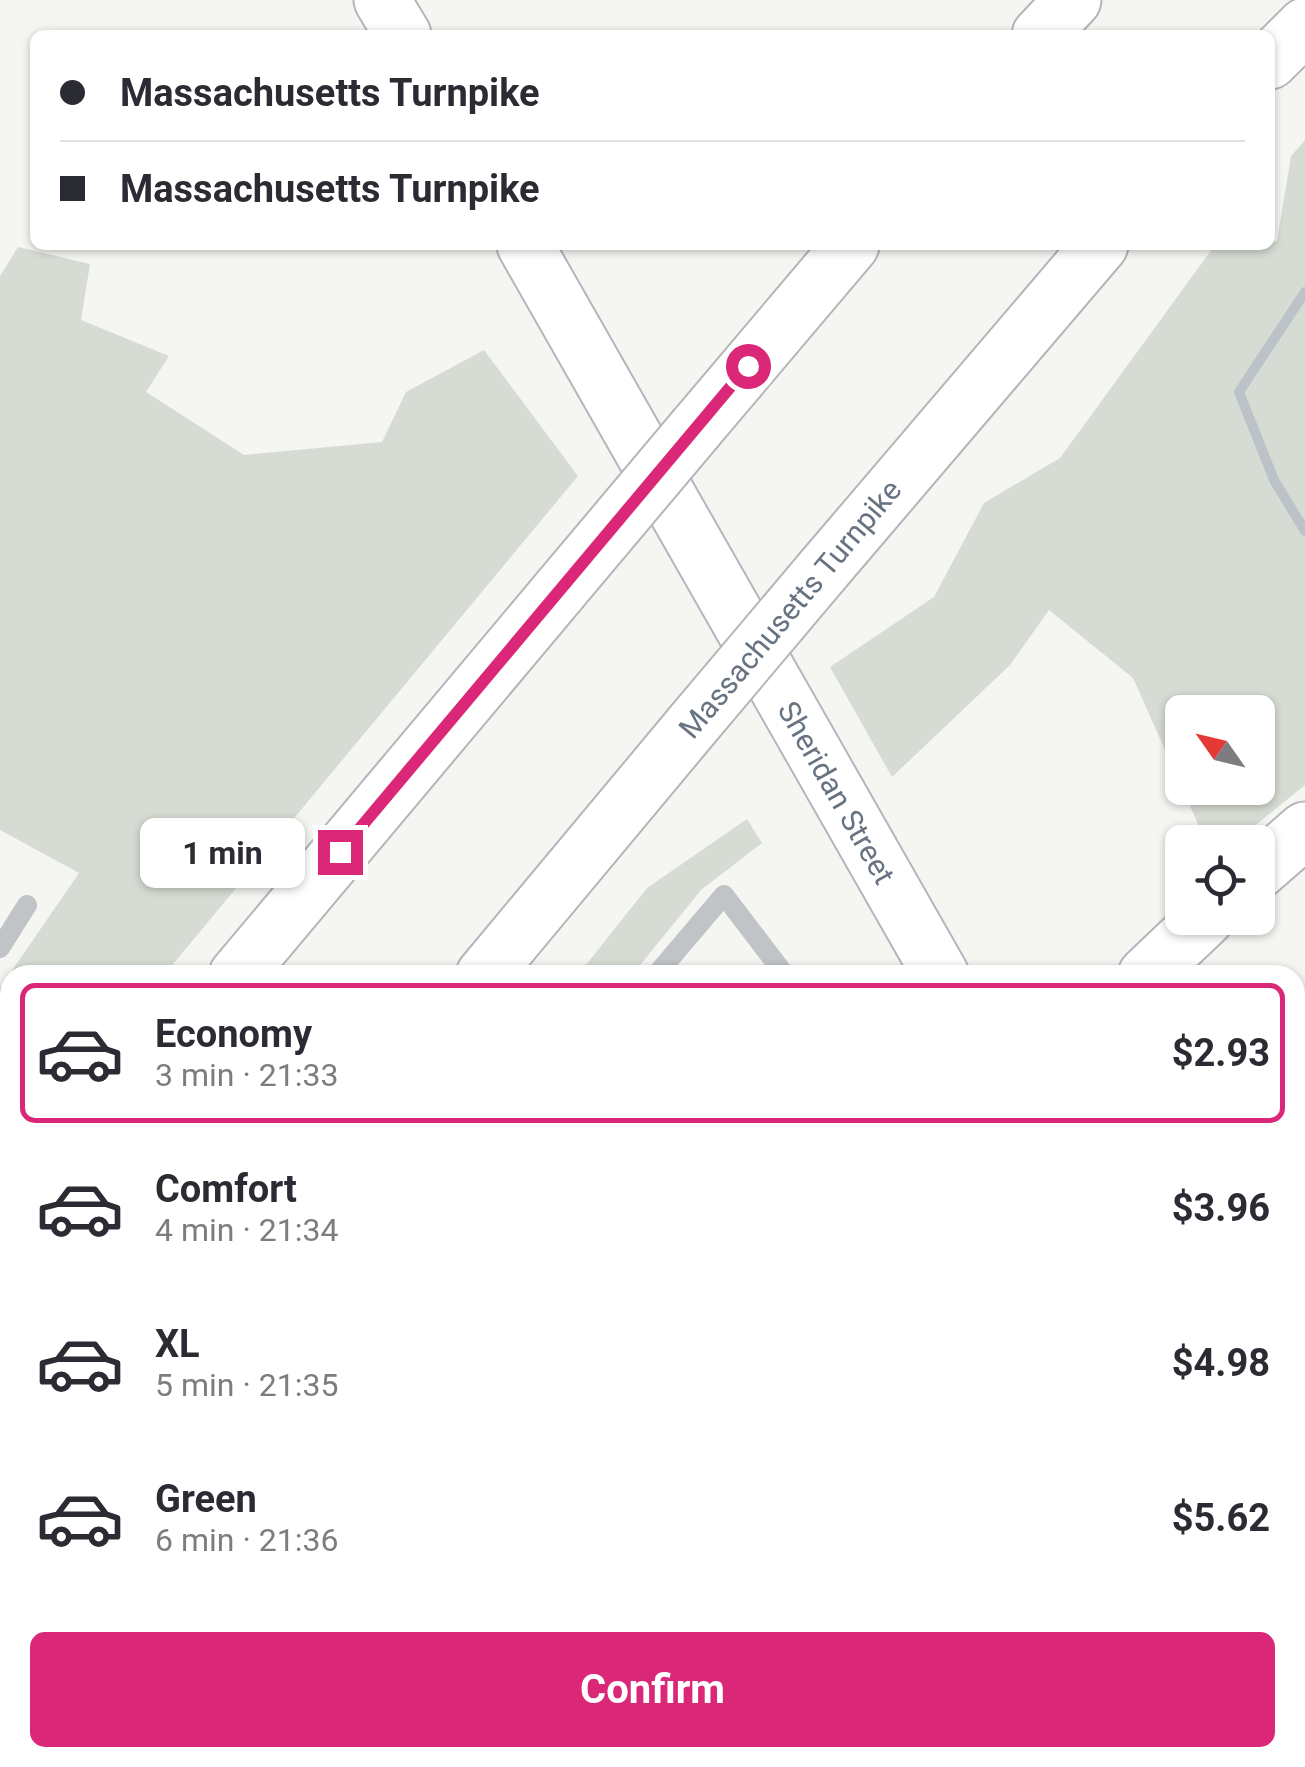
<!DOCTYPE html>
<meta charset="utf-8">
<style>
:root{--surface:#fff;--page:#f7f7f7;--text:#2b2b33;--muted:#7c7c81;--line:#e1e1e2;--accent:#db2777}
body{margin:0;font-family:Roboto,sans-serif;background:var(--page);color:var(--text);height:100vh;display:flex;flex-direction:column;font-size:38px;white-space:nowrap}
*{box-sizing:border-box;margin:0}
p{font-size:32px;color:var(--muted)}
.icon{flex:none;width:55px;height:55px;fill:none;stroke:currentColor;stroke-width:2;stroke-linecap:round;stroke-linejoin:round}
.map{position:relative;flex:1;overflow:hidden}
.side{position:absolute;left:0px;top:965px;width:1305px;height:802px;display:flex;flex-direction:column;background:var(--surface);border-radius:30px 30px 0 0;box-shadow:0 2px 8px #0004}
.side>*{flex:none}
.hud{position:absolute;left:30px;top:30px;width:1245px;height:220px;border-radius:15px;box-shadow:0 2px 8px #0004;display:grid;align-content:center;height:220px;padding:0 30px;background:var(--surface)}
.needle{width:65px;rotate:304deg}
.controls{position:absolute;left:1165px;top:695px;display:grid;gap:20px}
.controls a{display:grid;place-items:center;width:110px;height:110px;border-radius:15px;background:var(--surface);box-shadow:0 2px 8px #0004;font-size:50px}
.end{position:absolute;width:45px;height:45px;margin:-22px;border:12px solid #db2777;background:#fff;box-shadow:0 0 0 5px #fff}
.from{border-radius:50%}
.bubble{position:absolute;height:70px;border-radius:15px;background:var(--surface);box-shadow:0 2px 8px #0004;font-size:32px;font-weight:700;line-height:70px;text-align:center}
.hud b{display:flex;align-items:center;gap:35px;height:95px;font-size:38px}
.hud b+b{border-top:2px solid var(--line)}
.hud i{width:25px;height:25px;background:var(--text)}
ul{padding:18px 0 0;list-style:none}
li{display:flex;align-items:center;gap:30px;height:140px;margin:0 20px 15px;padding:0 10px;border:5px solid transparent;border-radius:15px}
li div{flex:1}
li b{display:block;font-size:38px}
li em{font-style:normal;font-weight:700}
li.active{border-color:var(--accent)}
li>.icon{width:90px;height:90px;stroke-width:1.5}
.cta{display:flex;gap:20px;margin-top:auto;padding:20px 30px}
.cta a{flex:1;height:115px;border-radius:15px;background:var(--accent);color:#fff;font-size:40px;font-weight:700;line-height:115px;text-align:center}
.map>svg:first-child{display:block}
.green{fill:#d6dcd3;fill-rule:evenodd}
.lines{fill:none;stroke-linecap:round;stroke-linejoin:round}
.stream{stroke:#bbc3c8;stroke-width:10}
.secondary-casing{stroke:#b3b7bb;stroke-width:59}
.highway-casing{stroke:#b3b6b9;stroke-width:59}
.lane{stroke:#c1c4c7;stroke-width:20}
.street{stroke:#c1c4c7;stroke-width:38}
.secondary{stroke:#fff;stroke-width:55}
.highway{stroke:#fff;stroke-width:55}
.highway-bridge-casing{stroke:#b3b6b9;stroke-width:59;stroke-linecap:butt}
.highway-bridge{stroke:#fff;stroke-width:55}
.route{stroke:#db2777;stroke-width:12}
.labels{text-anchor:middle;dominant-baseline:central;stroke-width:10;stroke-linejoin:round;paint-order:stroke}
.street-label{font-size:30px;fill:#677380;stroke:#fff}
</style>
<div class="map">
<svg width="1305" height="1767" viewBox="0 0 1305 1767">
<rect width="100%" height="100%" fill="#f5f5f2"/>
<g class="green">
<path d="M1305,140V785L1235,842H1206L1133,678L1049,610L1010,665L892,777L830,667L934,597L984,503L1060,458L1215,245L1277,241L1291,156ZM1258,712V788H1182V712Z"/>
<path d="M18,247L90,264L81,320L169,356L146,392L244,455L382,442L406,392L484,350L578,476L164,975H10V1161L0,1173V988L79,873L0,830V276Z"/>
<path d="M747,819L762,843L701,890L632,975H578L647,888Z"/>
<path d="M10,1636V1758H32L24,1767H0V1648Z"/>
</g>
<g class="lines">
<path class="stream" d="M1305,292L1239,392L1274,480L1305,531"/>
<defs>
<g id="secondary">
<path d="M382,0L403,35"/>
<path id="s1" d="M525,245L941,975"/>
<path d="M1258,871L1305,830"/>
<path d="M1146,975L1206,918"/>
<path d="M1295,1589L1305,1605"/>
<path d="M623,1767L626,1758"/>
</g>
<g id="highway">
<path d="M1040,35L1073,0"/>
<path d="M1270,61L1305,26"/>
<path d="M697,427L851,245"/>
<path d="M823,570L1100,245"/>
<path d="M237,975L560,590"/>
<path d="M484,975L694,723"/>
<path d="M0,1258L10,1246"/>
<path d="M0,1553L10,1541"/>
</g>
</defs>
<use href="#secondary" class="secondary-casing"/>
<use href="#highway" class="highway-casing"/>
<g class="lane">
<path d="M0,948L27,905"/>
<path d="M656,975L724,895L785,975"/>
<path d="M483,1758L492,1767"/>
<path d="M89,1767L96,1758"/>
</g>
<path class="street" d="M1052,1767L1058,1758"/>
<use href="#secondary" class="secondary"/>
<use href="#highway" class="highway"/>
<defs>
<g id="highway-bridge">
<path d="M560,590L697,427"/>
<path d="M694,723L823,570"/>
</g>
</defs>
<use href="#highway-bridge" class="highway-bridge-casing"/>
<use href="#highway-bridge" class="highway-bridge"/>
</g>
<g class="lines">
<path class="route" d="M340,852L748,366"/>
</g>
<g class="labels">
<g class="street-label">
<text transform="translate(790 609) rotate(-50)">Massachusetts Turnpike</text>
<text stroke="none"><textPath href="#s1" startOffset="630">Sheridan Street</textPath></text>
</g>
</g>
</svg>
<div class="controls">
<a><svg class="needle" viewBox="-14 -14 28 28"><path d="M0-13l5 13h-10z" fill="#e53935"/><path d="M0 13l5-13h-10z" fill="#7c7c81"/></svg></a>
<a><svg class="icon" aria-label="locate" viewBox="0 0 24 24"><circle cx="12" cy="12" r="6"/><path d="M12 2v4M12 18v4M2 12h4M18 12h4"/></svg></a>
</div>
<i class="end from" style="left:748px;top:366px"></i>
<i class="end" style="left:340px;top:852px"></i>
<div class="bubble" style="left:140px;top:818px;width:165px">1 min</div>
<div class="hud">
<b><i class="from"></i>Massachusetts Turnpike</b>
<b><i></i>Massachusetts Turnpike</b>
</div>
<section class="side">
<ul>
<li class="active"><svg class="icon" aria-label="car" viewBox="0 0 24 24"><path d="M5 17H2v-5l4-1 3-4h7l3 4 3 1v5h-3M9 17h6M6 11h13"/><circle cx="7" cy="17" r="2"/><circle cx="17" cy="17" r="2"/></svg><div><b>Economy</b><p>3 min · 21:33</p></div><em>$2.93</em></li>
<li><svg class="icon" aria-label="car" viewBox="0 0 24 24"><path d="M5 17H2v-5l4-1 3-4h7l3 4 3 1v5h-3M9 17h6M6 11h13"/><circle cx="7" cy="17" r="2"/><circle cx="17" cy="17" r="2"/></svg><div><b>Comfort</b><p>4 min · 21:34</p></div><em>$3.96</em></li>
<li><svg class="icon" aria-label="car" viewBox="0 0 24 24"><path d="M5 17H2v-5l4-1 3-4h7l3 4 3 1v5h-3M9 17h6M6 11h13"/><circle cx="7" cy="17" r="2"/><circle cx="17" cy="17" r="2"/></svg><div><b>XL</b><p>5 min · 21:35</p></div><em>$4.98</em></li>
<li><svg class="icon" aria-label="car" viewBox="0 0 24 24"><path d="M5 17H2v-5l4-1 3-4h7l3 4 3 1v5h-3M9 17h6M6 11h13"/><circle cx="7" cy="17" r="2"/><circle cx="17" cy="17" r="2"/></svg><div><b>Green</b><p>6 min · 21:36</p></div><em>$5.62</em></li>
</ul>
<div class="cta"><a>Confirm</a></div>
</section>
</div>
